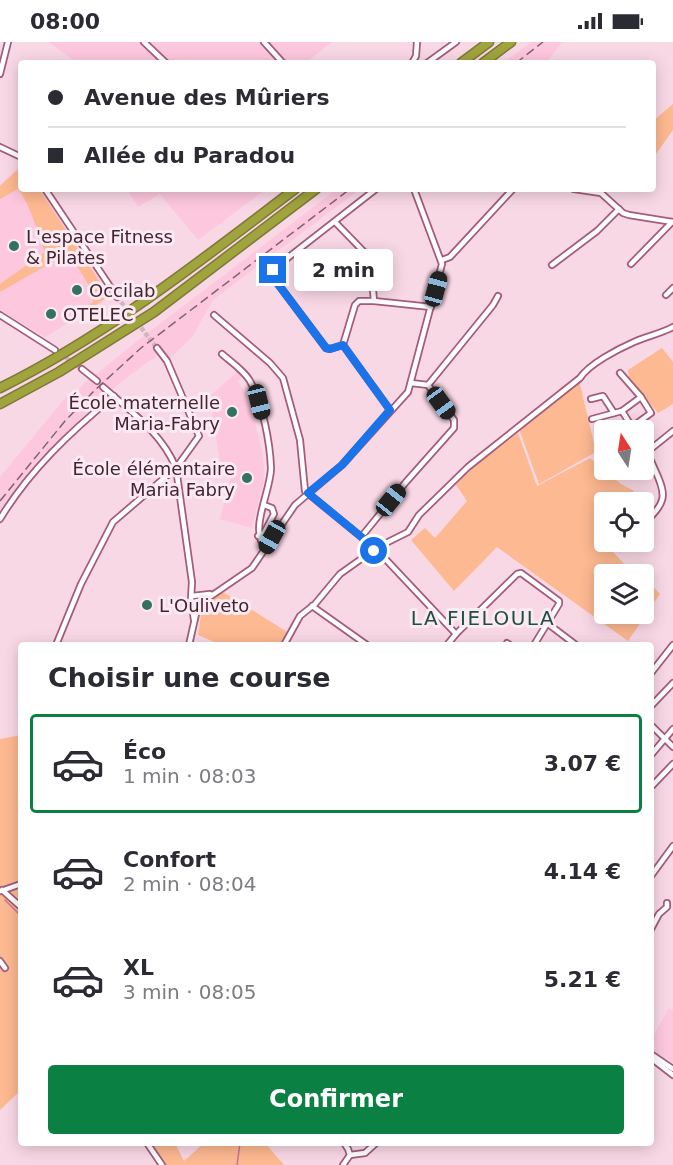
<!DOCTYPE html>
<html lang="fr">
<meta charset="utf-8">
<style>
:root{--surface:#fff;--page:#f2f2f3;--text:#2b2b33;--muted:#7c7c81;--line:#e1e1e2;--accent:#0b8043}
body{margin:0;font-family:"DejaVu Sans",sans-serif;background:var(--page);color:var(--text);height:100vh;display:flex;flex-direction:column;font-size:22px;white-space:nowrap}
*{box-sizing:border-box;margin:0}
p{font-size:20px;color:var(--muted)}
.icon{flex:none;width:33px;height:33px;fill:none;stroke:currentColor;stroke-width:2;stroke-linecap:round;stroke-linejoin:round}
.map{position:relative;flex:1;overflow:hidden}
.sheet{position:absolute;left:18px;top:600px;width:636px;height:504px;display:flex;flex-direction:column;background:var(--surface);border-radius:6px;box-shadow:0 3px 15px #0003}
.sheet>*{flex:none}
.top-card{position:absolute;left:18px;top:18px;width:638px;height:132px;border-radius:6px;box-shadow:0 3px 15px #0003;display:grid;align-content:center;height:132px;padding:0 30px;background:var(--surface)}
.needle{width:39px;rotate:348deg}
.controls{position:absolute;left:594px;top:378px;display:grid;gap:12px}
.controls a{display:grid;place-items:center;width:60px;height:60px;border-radius:6px;background:var(--surface);box-shadow:0 3px 15px #0003;font-size:30px}
.end{position:absolute;width:27px;height:27px;margin:-14px;border:8px solid #1a73e8;background:#fff;box-shadow:0 0 0 3px #fff}
.from{border-radius:50%}
.bubble{position:absolute;height:42px;border-radius:6px;background:var(--surface);box-shadow:0 3px 15px #0003;font-size:20px;font-weight:800;line-height:42px;text-align:center}
.car{position:absolute;width:18px;height:36px;margin:-18px -9px;border-radius:8px;box-shadow:0 0 4px 2px #0007;background:linear-gradient(#222 24%,#8ab4d8 0 40%,#222 0 76%,#8ab4d8 0 86%,#222 0)}
.top-card b{display:flex;align-items:center;gap:21px;height:57px;font-size:22px}
.top-card b+b{border-top:2px solid var(--line)}
.top-card i{width:15px;height:15px;background:var(--text)}
ul{padding:0;list-style:none}
li{display:flex;align-items:center;gap:18px;height:99px;margin:0 12px 9px;padding:0 18px;border:3px solid transparent;border-radius:6px}
li div{flex:1}
li b{display:block;font-size:22px}
li em{font-style:normal;font-weight:800}
li.on{border-color:var(--accent)}
li>.icon{width:54px;height:54px;stroke-width:1.5}
h2{padding:0 30px;font-size:27px;line-height:72px}
.primary-button{display:flex;gap:12px;margin-top:auto;padding:12px 30px}
.primary-button a{flex:1;height:69px;border-radius:6px;background:var(--accent);color:#fff;font-size:24px;font-weight:800;line-height:69px;text-align:center}
.status{display:flex;justify-content:space-between;align-items:center;height:42px;padding:0 30px;background:var(--surface);direction:ltr}
.status svg{height:16px;fill:currentColor}
.map>svg:first-child{display:block}
.built{fill:#fdc7dd}
.green{fill:#fdb991}
.lines{fill:none;stroke-linecap:round;stroke-linejoin:round}
.stream{stroke:#cc719b;stroke-width:1.5}
.minor-tunnel{stroke:#d5b4c1;stroke-width:4.5;stroke-dasharray:4.5 2;stroke-linecap:butt}
.minor-casing{stroke:#a45c7d;stroke-width:8}
.motorway-casing{stroke:#7f7839;stroke-width:11}
.minor{stroke:#fff;stroke-width:4.5}
.motorway{stroke:#9fa43d;stroke-width:8}
.rail{stroke:#82626f;stroke-width:1.5;stroke-dasharray:9 4.5;stroke-linecap:butt}
.route{stroke:#1a73e8;stroke-width:8}
.poi-dot{fill:#337260;stroke:#fbeaf1;stroke-width:2}
.labels{text-anchor:middle;dominant-baseline:central;stroke-width:6;stroke-linejoin:round;paint-order:stroke}
.poi-label{font-size:18px;fill:#432532;stroke:#fbeaf1;text-anchor:start}
.neighbourhood-label{font-size:20px;letter-spacing:1.5px;fill:#1d5042;stroke:#fbeaf1}
</style>
<div class="status"><b>08:00</b><svg viewBox="0 0 49 12"><path d="M0 12V9h3v3zM5 12V6h3v6zM10 12V3h3v9zM15 12V0h3v12zM26 1h20v11H26zM47 4h2v5h-2z"/></svg></div>
<div class="map">
<svg width="673" height="1123" viewBox="0 0 673 1123">
<rect width="100%" height="100%" fill="#f9d8e5"/>
<g class="built">
<path d="M49,0H332L305,21H77Z"/>
<path d="M531,0H562L546,21H503Z"/>
<path d="M21,123V147H40L111,255L45,295L0,268V143Z"/>
<path d="M127,147H266L198,198L160,152L138,165Z"/>
<path d="M337,147H360L213,258L193,294L169,317L159,304L155,307L156,316L147,320L104,354L36,420L0,468V435L67,354L73,355L84,342L136,300Z"/>
<path d="M237,330L242,335L238,339L250,359L262,409L264,425L263,442L252,486L220,477L232,431L220,419L209,355Z"/>
<path d="M669,966L673,969V1020L651,1008V998Z"/>
</g>
<g class="green">
<path d="M673,62V88L656,112L653,110V79Z"/>
<path d="M21,125V147H39L109,254L72,279L71,276L93,260C92,243 78,225 67,212L59,214L54,219L0,250V242L45,210C35,187 34,169 18,147L0,157V144Z"/>
<path d="M662,306L673,320V362L658,371L629,336L628,328Z"/>
<path d="M579,338L596,410L539,442L519,387Z"/>
<path d="M518,391L537,444L590,416L621,442L634,449L626,460H604V489L599,495L629,527L633,525L641,532H604V572H644V535L660,552L628,599L497,505L454,549L411,498L425,486L435,496L467,459L456,443L469,428Z"/>
<path d="M223,550L289,591L283,603H221L198,593L202,565Z"/>
<path d="M21,693V1048L0,1068V697Z"/>
<path d="M151,1101H175L184,1119L204,1101H265L284,1123H160Z"/>
</g>
<g class="lines">
<g class="stream">
<path d="M5,858L21,874"/>
<path d="M237,1123L240,1101"/>
</g>
<g class="minor-tunnel">
<path d="M117,255L157,306"/>
<path d="M55,308L82,327"/>
</g>
<defs>
<g id="minor">
<path d="M144,0L166,21"/>
<path d="M264,0L283,21"/>
<path d="M412,21L416,14L417,0"/>
<path d="M427,21L456,0"/>
<path d="M0,32L8,0"/>
<path d="M0,105L21,115"/>
<path d="M45,147L117,255"/>
<path d="M376,147L276,225L272,232L275,238L326,306L330,307L343,303L390,368"/>
<path d="M574,147L601,151L623,171L629,173L673,180"/>
<path d="M335,180L370,216L374,259"/>
<path d="M442,218L450,215L513,147"/>
<path d="M631,222L672,180"/>
<path d="M552,223L597,189L619,167"/>
<path d="M666,253L673,246"/>
<path d="M0,273L55,308"/>
<path d="M214,273L270,321L283,336L300,398L305,449L376,507L456,592"/>
<path d="M343,303L355,263L359,259H374L431,265"/>
<path d="M222,312C231,320 246,330 251,341C263,363 270,401 271,426C271,449 248,489 266,506"/>
<path d="M82,327L97,339"/>
<path d="M620,331L641,355L622,369"/>
<path d="M428,343L493,263L498,254"/>
<path d="M103,345C130,369 162,391 176,426L192,540L191,557L194,578"/>
<path d="M591,357L603,354L614,371"/>
<path d="M592,377L622,369L632,385V388"/>
<path d="M632,385L651,371L641,355"/>
<path d="M601,405L604,404"/>
<path d="M644,407C649,413 652,421 655,428C668,456 665,460 644,482"/>
<path d="M647,410L673,389"/>
<path d="M0,477C29,429 70,390 114,354"/>
<path d="M258,494L264,491L274,472L272,466L264,463"/>
<path d="M362,494L406,440L454,386V378L428,343L411,341"/>
<path d="M620,506L626,500"/>
<path d="M192,554L210,552"/>
<path d="M198,563L252,526L295,463L342,423L408,350L442,222L414,147"/>
<path d="M312,564L367,603"/>
<path d="M547,581L576,603"/>
<path d="M56,603L81,542L113,480L176,426L199,394L167,319L157,306"/>
<path d="M189,603L198,563"/>
<path d="M284,603L300,574L315,562L340,532L378,505L408,490L419,473L468,425L580,336C589,322 618,307 634,300C647,294 660,292 673,285"/>
<path d="M447,603L456,592L517,532L521,531L559,559V562L534,603"/>
<path d="M506,603L507,601L510,603"/>
<path d="M651,631L673,603"/>
<path d="M651,664L673,641"/>
<path d="M651,683L673,705"/>
<path d="M651,713L673,687"/>
<path d="M651,745L673,722"/>
<path d="M651,834L673,804"/>
<path d="M2,848L21,865"/>
<path d="M1,849L21,842"/>
<path d="M651,887L659,872L667,865V861"/>
<path d="M0,919L5,926"/>
<path d="M651,1012L673,1027"/>
<path d="M651,1016L673,1033"/>
<path d="M147,1101L162,1123"/>
<path d="M350,1113L365,1111L376,1101"/>
<path d="M343,1123L350,1113L348,1107L344,1101"/>
</g>
<g id="motorway">
<path d="M461,21L489,0"/>
<path d="M483,21L511,0"/>
<path d="M0,346C107,293 200,219 295,147"/>
<path d="M0,362L59,330L154,270L316,147"/>
</g>
</defs>
<use href="#minor" class="minor-casing"/>
<use href="#motorway" class="motorway-casing"/>
<use href="#minor" class="minor"/>
<use href="#motorway" class="motorway"/>
<g class="rail">
<path d="M516,21L543,0"/>
<path d="M0,459L65,379L95,348L141,306L350,147"/>
</g>
</g>
<g class="lines">
<path class="route" d="M273,228L275,238L326,306L330,307L343,303L390,368L342,423L308,451L376,507L374,509"/>
</g>
<g class="poi-dot">
<circle cx="14" cy="204" r="6"/>
<circle cx="77" cy="248" r="6"/>
<circle cx="51" cy="272" r="6"/>
<circle cx="232" cy="370" r="6"/>
<circle cx="247" cy="436" r="6"/>
<circle cx="147" cy="563" r="6"/>
</g>
<g class="labels">
<g class="poi-label">
<text x="26" y="194">L'espace Fitness<tspan x="26" dy="21">&amp; Pilates</tspan></text>
<text x="89" y="248">Occilab</text>
<text x="63" y="272">OTELEC</text>
<text x="220" y="360" text-anchor="end">École maternelle<tspan x="220" dy="21">Maria-Fabry</tspan></text>
<text x="235" y="426" text-anchor="end">École élémentaire<tspan x="235" dy="21">Maria Fabry</tspan></text>
<text x="159" y="563">L'Ouliveto</text>
</g>
<g class="neighbourhood-label">
<text x="483" y="576">LA FIELOULA</text>
</g>
</g>
</svg>
<div class="controls">
<a><svg class="needle" viewBox="-14 -14 28 28"><path d="M0-13l5 13h-10z" fill="#e53935"/><path d="M0 13l5-13h-10z" fill="#7c7c81"/></svg></a>
<a><svg class="icon" aria-label="locate" viewBox="0 0 24 24"><circle cx="12" cy="12" r="6"/><path d="M12 2v4M12 18v4M2 12h4M18 12h4"/></svg></a>
<a><svg class="icon" aria-label="layers" viewBox="0 0 24 24"><path d="M12 4l9 5-9 5-9-5zM3 14l9 5 9-5"/></svg></a>
</div>
<i class="end from" style="left:374px;top:509px"></i>
<i class="end" style="left:273px;top:228px"></i>
<div class="bubble" style="left:294px;top:207px;width:99px">2 min</div>
<i class="car" style="left:436px;top:247px;rotate:15deg"></i>
<i class="car" style="left:259px;top:360px;rotate:166deg"></i>
<i class="car" style="left:441px;top:361px;rotate:144deg"></i>
<i class="car" style="left:391px;top:458px;rotate:39deg"></i>
<i class="car" style="left:272px;top:495px;rotate:209deg"></i>
<div class="top-card">
<b><i class="from"></i>Avenue des Mûriers</b>
<b><i></i>Allée du Paradou</b>
</div>
<section class="sheet">
<h2>Choisir une course</h2>
<ul>
<li class="on"><svg class="icon" aria-label="car" viewBox="0 0 24 24"><path d="M5 17H2v-5l4-1 3-4h7l3 4 3 1v5h-3M9 17h6M6 11h13"/><circle cx="7" cy="17" r="2"/><circle cx="17" cy="17" r="2"/></svg><div><b>Éco</b><p>1 min · 08:03</p></div><em>3.07 €</em></li>
<li><svg class="icon" aria-label="car" viewBox="0 0 24 24"><path d="M5 17H2v-5l4-1 3-4h7l3 4 3 1v5h-3M9 17h6M6 11h13"/><circle cx="7" cy="17" r="2"/><circle cx="17" cy="17" r="2"/></svg><div><b>Confort</b><p>2 min · 08:04</p></div><em>4.14 €</em></li>
<li><svg class="icon" aria-label="car" viewBox="0 0 24 24"><path d="M5 17H2v-5l4-1 3-4h7l3 4 3 1v5h-3M9 17h6M6 11h13"/><circle cx="7" cy="17" r="2"/><circle cx="17" cy="17" r="2"/></svg><div><b>XL</b><p>3 min · 08:05</p></div><em>5.21 €</em></li>
</ul>
<div class="primary-button"><a>Confirmer</a></div>
</section>
</div>
